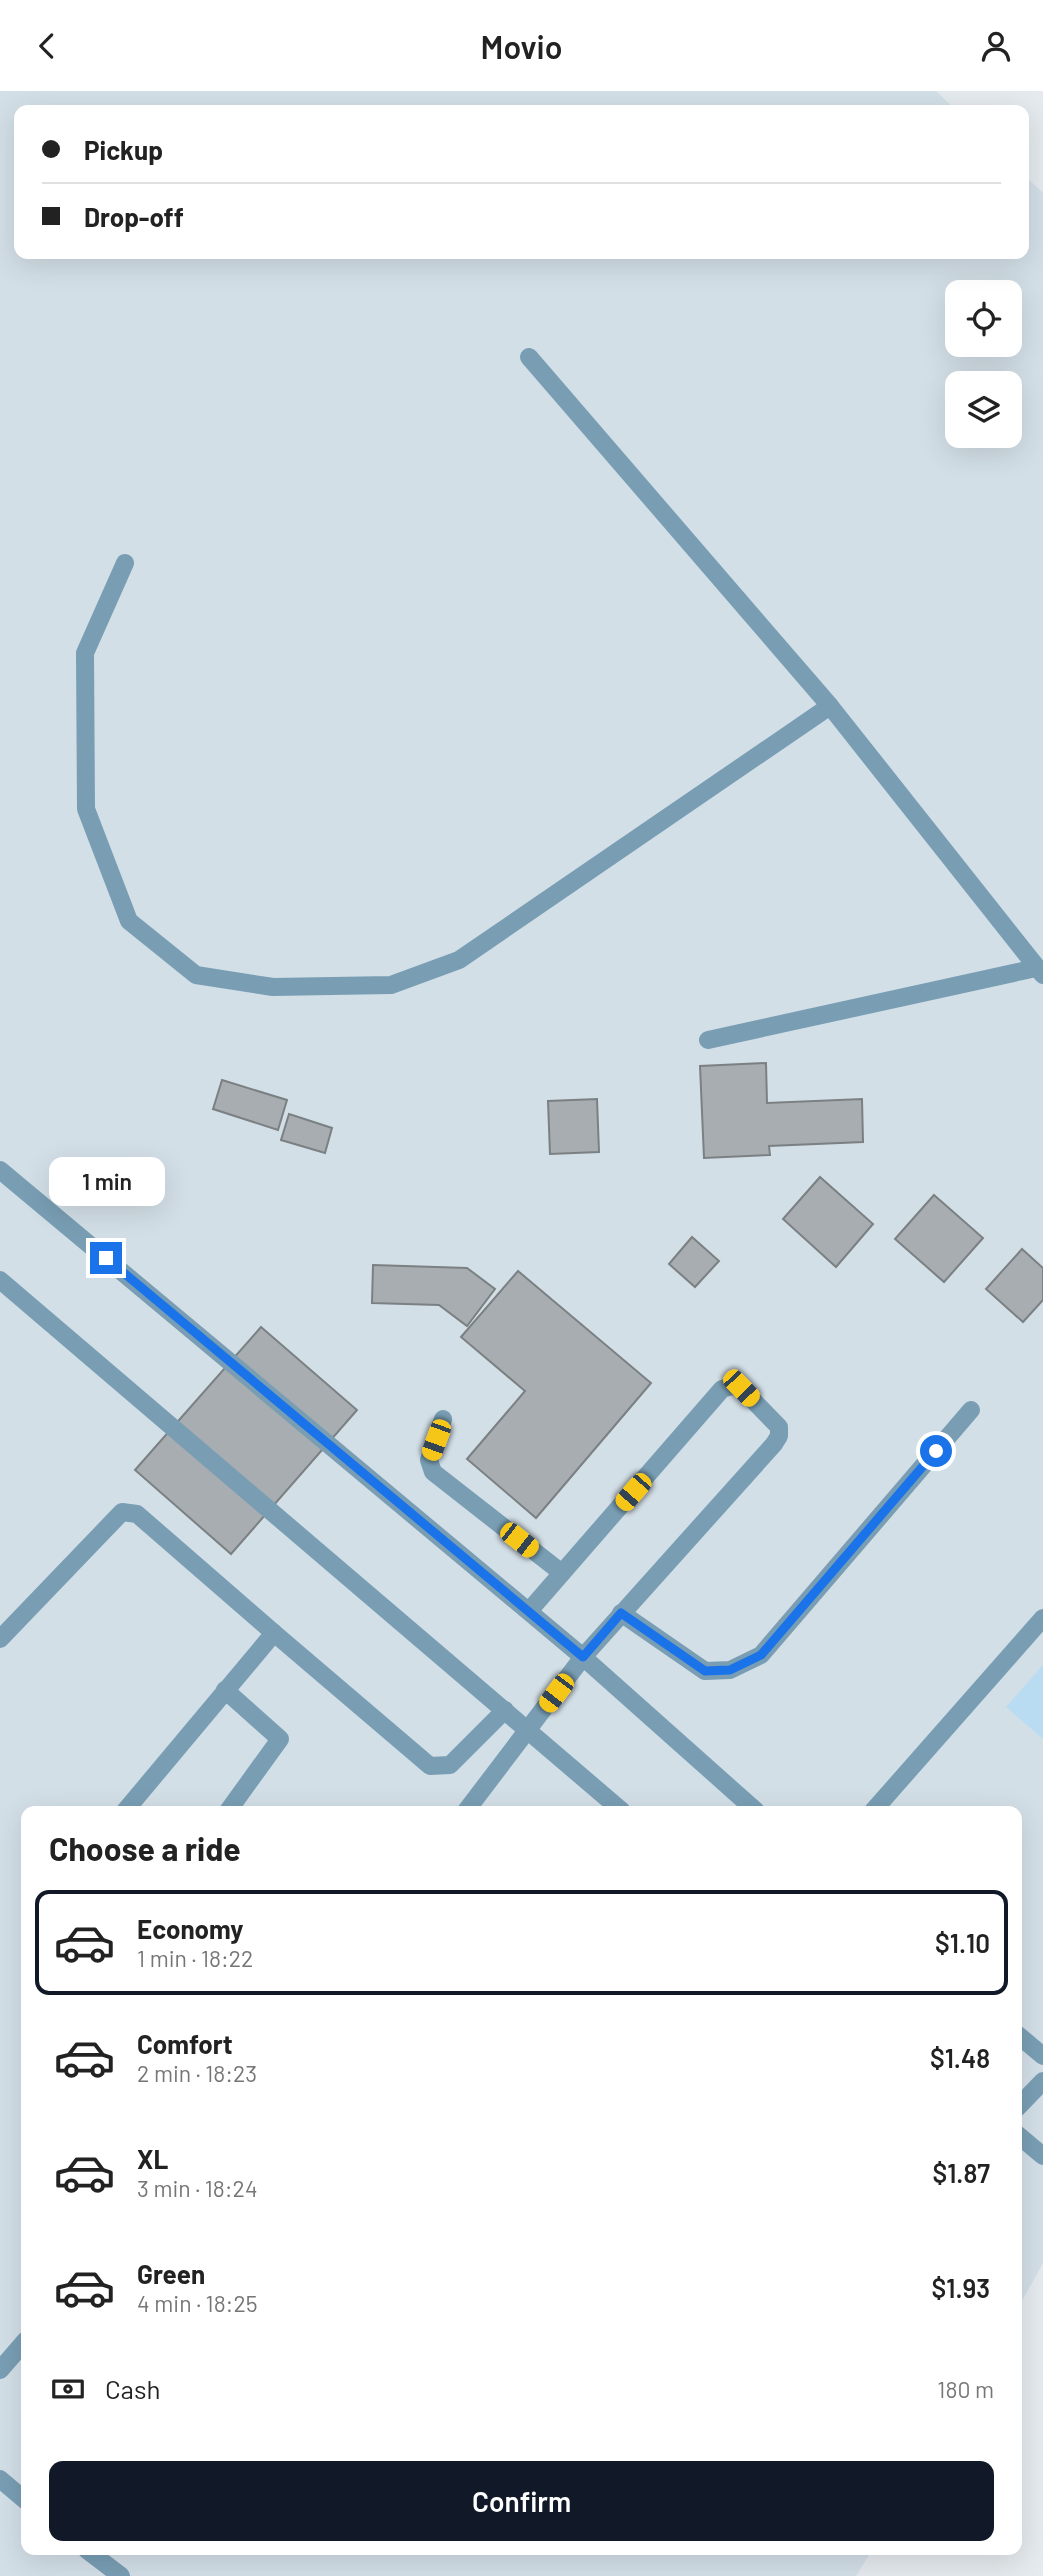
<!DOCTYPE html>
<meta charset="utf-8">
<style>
:root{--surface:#fff;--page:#f2f2f2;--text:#222;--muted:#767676;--line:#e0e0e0;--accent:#111827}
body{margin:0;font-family:Barlow,sans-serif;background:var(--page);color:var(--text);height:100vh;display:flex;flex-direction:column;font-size:26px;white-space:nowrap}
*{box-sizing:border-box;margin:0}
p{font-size:23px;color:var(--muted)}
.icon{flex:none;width:38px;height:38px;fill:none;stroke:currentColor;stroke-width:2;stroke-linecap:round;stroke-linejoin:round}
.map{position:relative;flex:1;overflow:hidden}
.side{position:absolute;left:21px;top:1715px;width:1001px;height:749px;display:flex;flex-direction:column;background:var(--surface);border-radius:14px;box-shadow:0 7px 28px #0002}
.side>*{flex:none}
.banner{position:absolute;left:14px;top:14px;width:1015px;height:154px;border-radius:14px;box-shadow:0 7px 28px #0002;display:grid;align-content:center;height:154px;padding:0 28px;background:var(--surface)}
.buttons{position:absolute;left:945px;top:189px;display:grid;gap:14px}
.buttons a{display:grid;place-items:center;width:77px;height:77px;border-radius:14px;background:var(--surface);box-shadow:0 7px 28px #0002;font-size:35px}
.end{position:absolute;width:32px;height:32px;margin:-16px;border:9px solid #1a73e8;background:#fff;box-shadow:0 0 0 4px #fff}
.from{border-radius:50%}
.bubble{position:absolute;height:49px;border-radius:14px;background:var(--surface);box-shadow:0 7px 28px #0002;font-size:23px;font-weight:600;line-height:49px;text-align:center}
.car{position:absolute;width:21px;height:42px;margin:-21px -10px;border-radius:9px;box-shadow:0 0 5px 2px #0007;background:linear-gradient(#f5c518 24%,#345 0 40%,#f5c518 0 76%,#345 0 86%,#f5c518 0)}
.banner b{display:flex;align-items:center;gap:24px;height:66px;font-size:26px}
.banner b+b{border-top:2px solid var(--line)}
.banner i{width:18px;height:18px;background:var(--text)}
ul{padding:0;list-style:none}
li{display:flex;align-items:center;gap:21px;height:105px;margin:0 14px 10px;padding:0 14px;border:4px solid transparent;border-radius:14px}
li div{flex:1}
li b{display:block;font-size:26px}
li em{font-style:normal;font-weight:600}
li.current{border-color:var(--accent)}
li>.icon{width:63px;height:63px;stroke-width:1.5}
h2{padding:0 28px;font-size:32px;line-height:84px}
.pay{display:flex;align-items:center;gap:18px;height:77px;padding:0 28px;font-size:26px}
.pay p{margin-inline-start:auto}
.cta{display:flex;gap:14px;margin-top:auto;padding:14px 28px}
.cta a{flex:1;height:80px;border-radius:14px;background:var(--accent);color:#fff;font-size:28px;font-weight:600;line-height:80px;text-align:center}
header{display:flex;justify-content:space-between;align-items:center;height:91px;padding:0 28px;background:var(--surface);font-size:32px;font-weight:600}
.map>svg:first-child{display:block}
.built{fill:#d3dfe7;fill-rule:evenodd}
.green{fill:#b9dcf2}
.building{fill:#a7adb0;stroke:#7b8083;stroke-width:2}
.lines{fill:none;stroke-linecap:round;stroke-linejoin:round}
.service{stroke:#799eb4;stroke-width:18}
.route{stroke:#1a73e8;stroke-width:9}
</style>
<header><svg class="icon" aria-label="back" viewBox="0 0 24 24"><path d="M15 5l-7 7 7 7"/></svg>Movio<svg class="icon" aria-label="person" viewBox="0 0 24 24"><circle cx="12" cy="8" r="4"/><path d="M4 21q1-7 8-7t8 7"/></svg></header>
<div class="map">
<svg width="1043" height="2485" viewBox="0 0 1043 2485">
<rect width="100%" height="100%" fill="#e5eaee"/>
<path class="built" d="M0,0H936L956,19H19V163H1024V84L1043,102V2172L1017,2219V1720H26V2459H872L856,2485H0ZM957,201H1010V254H957ZM957,292H1010V345H957Z"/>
<path class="green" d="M1043,1574V1648L1006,1616Z"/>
<g class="building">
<path d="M766,972L767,1012L862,1008L863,1051L769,1055L770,1064L704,1067L700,975Z"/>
<path d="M222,989L287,1009L278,1039L213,1018Z"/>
<path d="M597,1008L599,1061L550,1063L548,1010Z"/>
<path d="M289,1023L332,1037L325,1062L281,1049Z"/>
<path d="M820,1086L873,1133L836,1176L783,1128Z"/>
<path d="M934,1104L983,1147L944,1191L895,1148Z"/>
<path d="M692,1146L719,1170L695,1196L669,1173Z"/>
<path d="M1022,1158L1043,1177V1209L1023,1231L986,1198Z"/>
<path d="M373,1174L467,1177L495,1198L467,1235L439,1214L372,1212Z"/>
<path d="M518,1180L651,1292L536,1427L467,1368L525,1300L461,1246Z"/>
<path d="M261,1236L357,1319L231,1463L135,1379Z"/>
</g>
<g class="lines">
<g class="service">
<path d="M529,266L830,615L1043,884"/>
<path d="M125,472L85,562L86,718L129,830L196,884L273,896L391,894L459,869L830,615"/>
<path d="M708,949L1036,877"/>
<path d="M0,1079L583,1566L756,1720"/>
<path d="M0,1189L622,1720"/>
<path d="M443,1328L429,1369L433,1381L562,1482"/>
<path d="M621,1522L705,1580L730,1579L761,1564L971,1319"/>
<path d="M0,1548L122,1421L137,1423L274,1542"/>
<path d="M225,1599L280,1648L228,1720"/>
<path d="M125,1720L274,1542L430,1675L450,1674L505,1619"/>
<path d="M466,1720L583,1566L774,1353L779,1345V1336L741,1297L732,1295L722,1298L529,1520"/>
<path d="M873,1720L1043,1527"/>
<path d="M1017,1943L1043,1965"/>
<path d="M1017,2017L1043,1990"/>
<path d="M1017,2043L1043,2065"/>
<path d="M0,2279L26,2249"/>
<path d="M0,2388L26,2410"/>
<path d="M87,2459L121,2485"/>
</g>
</g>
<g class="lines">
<path class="route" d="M106,1167L583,1566L621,1522L705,1580L730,1579L761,1564L936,1360"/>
</g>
</svg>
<div class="buttons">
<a><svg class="icon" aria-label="locate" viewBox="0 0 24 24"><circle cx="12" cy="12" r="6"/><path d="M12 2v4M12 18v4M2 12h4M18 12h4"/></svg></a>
<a><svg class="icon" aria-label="layers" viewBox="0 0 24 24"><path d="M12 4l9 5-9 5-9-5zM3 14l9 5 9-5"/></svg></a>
</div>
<i class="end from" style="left:936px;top:1360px"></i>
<i class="end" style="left:106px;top:1167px"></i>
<div class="bubble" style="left:49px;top:1066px;width:116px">1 min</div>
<i class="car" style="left:741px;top:1297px;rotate:136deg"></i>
<i class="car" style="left:436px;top:1349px;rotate:200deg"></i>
<i class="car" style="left:633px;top:1401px;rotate:221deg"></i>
<i class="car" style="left:519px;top:1449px;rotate:128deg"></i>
<i class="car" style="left:556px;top:1602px;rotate:217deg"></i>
<div class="banner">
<b><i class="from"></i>Pickup</b>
<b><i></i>Drop-off</b>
</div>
<section class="side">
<h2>Choose a ride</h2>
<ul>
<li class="current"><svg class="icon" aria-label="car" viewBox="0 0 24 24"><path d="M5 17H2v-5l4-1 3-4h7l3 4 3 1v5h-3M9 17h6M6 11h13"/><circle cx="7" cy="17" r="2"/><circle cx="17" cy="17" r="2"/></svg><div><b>Economy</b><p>1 min · 18:22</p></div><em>$1.10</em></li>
<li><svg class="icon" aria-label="car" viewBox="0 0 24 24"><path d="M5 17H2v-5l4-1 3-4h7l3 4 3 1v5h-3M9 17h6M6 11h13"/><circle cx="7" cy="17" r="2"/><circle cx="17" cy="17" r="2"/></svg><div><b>Comfort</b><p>2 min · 18:23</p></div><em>$1.48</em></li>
<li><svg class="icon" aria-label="car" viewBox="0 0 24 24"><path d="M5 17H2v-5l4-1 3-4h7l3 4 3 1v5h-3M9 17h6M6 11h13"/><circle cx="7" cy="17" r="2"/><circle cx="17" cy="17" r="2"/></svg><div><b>XL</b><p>3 min · 18:24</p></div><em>$1.87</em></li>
<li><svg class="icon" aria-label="car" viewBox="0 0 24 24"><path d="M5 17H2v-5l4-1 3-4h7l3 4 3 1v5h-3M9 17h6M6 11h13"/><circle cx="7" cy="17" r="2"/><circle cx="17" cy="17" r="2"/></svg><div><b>Green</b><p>4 min · 18:25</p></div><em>$1.93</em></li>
</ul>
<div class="pay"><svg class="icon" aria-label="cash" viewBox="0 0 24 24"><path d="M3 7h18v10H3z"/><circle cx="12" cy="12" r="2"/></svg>Cash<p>180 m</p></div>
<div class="cta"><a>Confirm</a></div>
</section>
</div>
